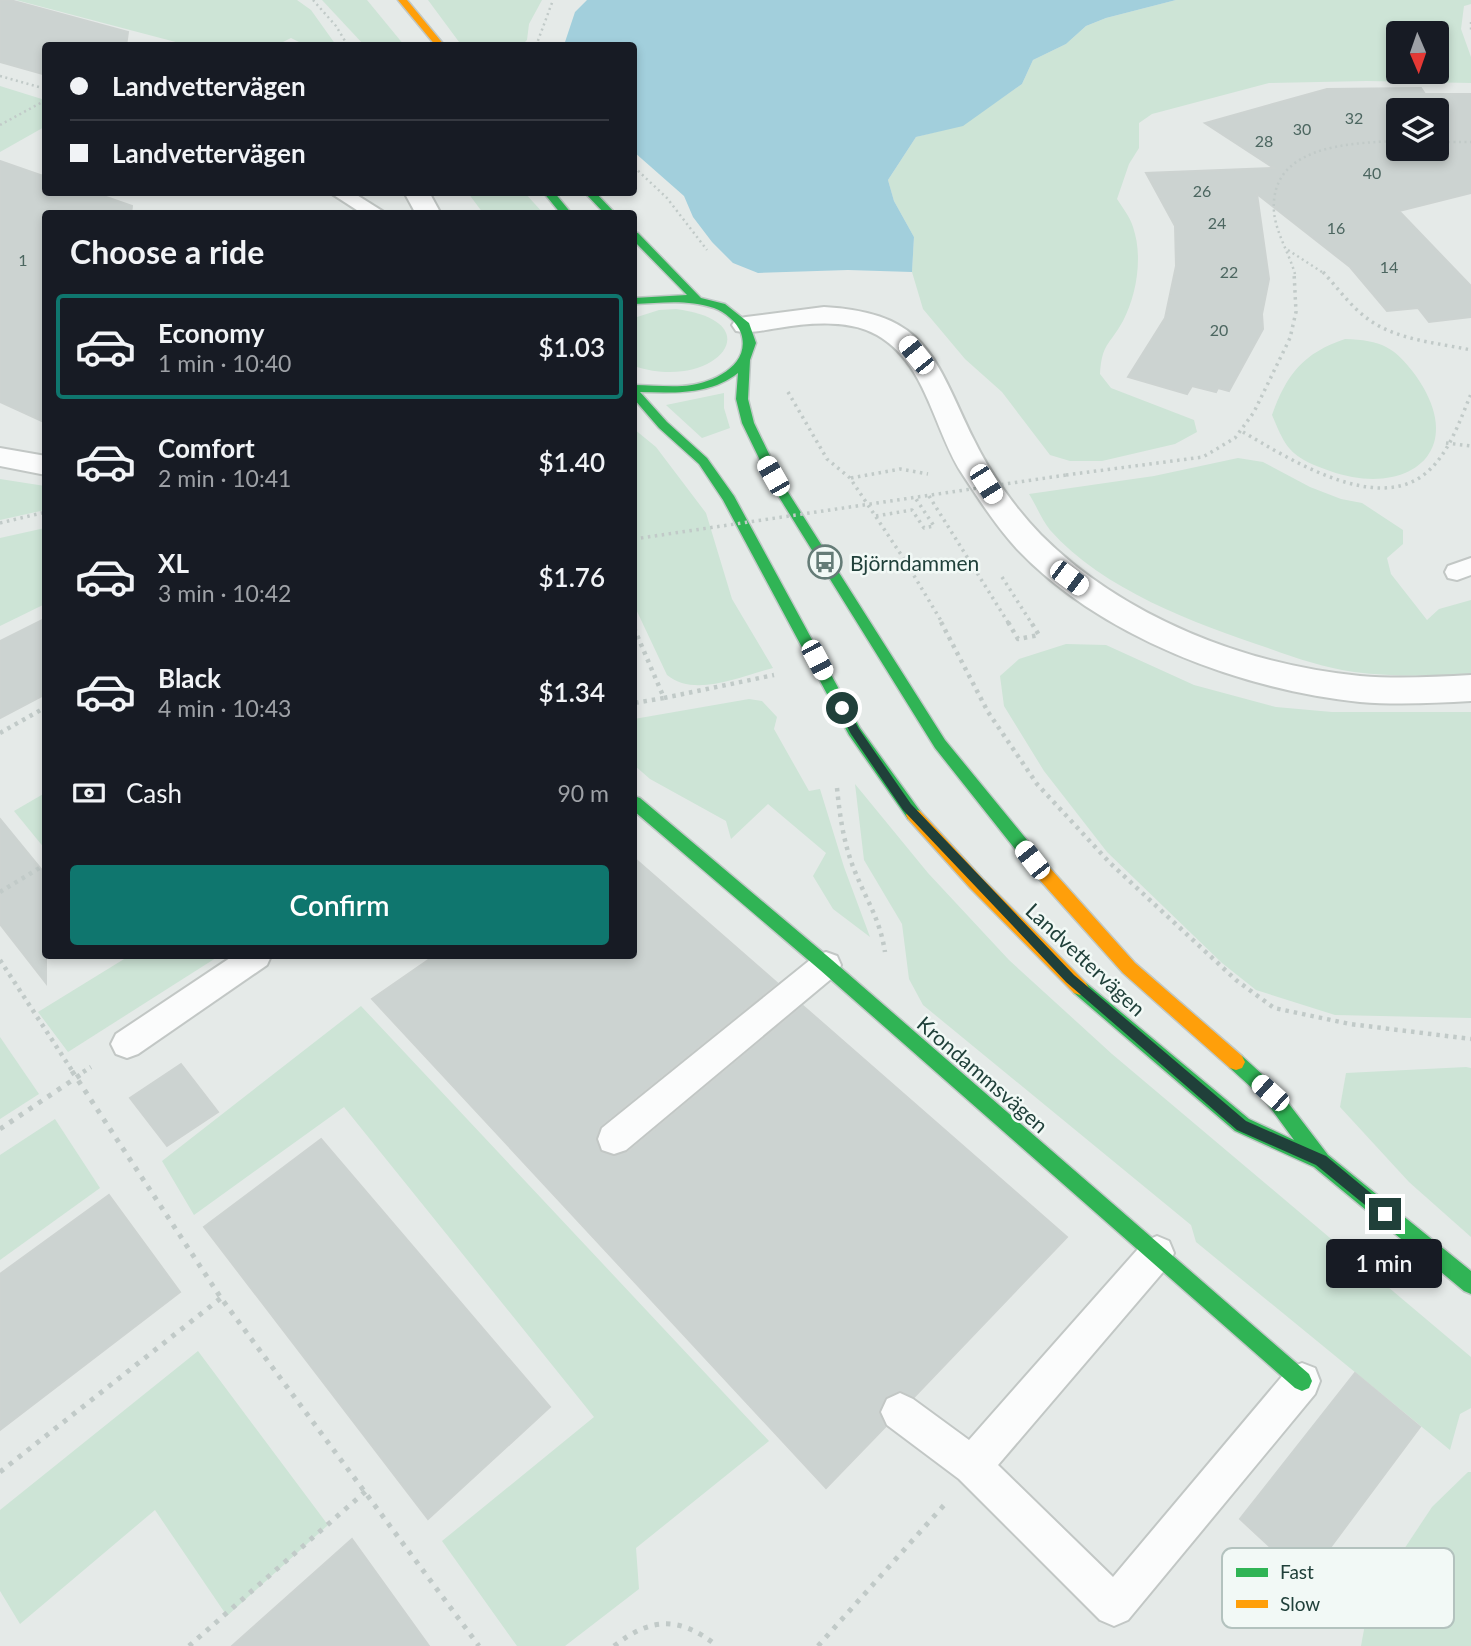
<!DOCTYPE html>
<meta charset="utf-8">
<style>
:root{--surface:#171b24;--page:#20242c;--text:#f1f3f6;--muted:#9ea1a6;--line:#363941;--accent:#0f766e}
body{margin:0;font-family:Lato,sans-serif;background:var(--page);color:var(--text);height:100vh;display:flex;flex-direction:column;font-size:26px;white-space:nowrap}
*{box-sizing:border-box;margin:0}
p{font-size:23px;color:var(--muted)}
.icon{flex:none;width:38px;height:38px;fill:none;stroke:currentColor;stroke-width:2;stroke-linecap:round;stroke-linejoin:round}
.map{position:relative;flex:1;overflow:hidden}
.side{position:absolute;left:42px;top:210px;width:595px;height:749px;display:flex;flex-direction:column;background:var(--surface);border-radius:7px;box-shadow:0 4px 10px #0003}
.side>*{flex:none}
.top-card{position:absolute;left:42px;top:42px;width:595px;height:154px;border-radius:7px;box-shadow:0 4px 10px #0003;display:grid;align-content:center;height:154px;padding:0 28px;background:var(--surface)}
.needle{width:46px;rotate:178deg}
.tools{position:absolute;left:1386px;top:21px;display:grid;gap:14px}
.tools a{display:grid;place-items:center;width:63px;height:63px;border-radius:7px;background:var(--surface);box-shadow:0 4px 10px #0003;font-size:35px}
.end{position:absolute;width:32px;height:32px;margin:-16px;border:9px solid #20403a;background:#fff;box-shadow:0 0 0 4px #fff}
.from{border-radius:50%}
.bubble{position:absolute;height:49px;border-radius:7px;background:var(--surface);box-shadow:0 4px 10px #0003;font-size:23px;font-weight:600;line-height:49px;text-align:center}
.car{position:absolute;width:21px;height:42px;margin:-21px -10px;border-radius:9px;box-shadow:0 0 5px 2px #0007;background:linear-gradient(#fff 24%,#345 0 40%,#fff 0 76%,#345 0 86%,#fff 0)}
.top-card b{display:flex;align-items:center;gap:24px;height:66px;font-size:26px}
.top-card b+b{border-top:2px solid var(--line)}
.top-card i{width:18px;height:18px;background:var(--text)}
ul{padding:0;list-style:none}
li{display:flex;align-items:center;gap:21px;height:105px;margin:0 14px 10px;padding:0 14px;border:4px solid transparent;border-radius:7px}
li div{flex:1}
li b{display:block;font-size:26px}
li em{font-style:normal;font-weight:600}
li.on{border-color:var(--accent)}
li>.icon{width:63px;height:63px;stroke-width:1.5}
h2{padding:0 28px;font-size:32px;line-height:84px}
.pay{display:flex;align-items:center;gap:18px;height:77px;padding:0 28px;font-size:26px}
.pay p{margin-inline-start:auto}
.button{display:flex;gap:14px;margin-top:auto;padding:14px 28px}
.button a{flex:1;height:80px;border-radius:7px;background:var(--accent);color:#fff;font-size:28px;font-weight:600;line-height:80px;text-align:center}
.map>svg:first-child{display:block}
.green{fill:#cde4d6;fill-rule:evenodd}
.water{fill:#a2cfdc}
.building{fill:#ccd3d1;stroke:#cdd3d1;stroke-width:2;fill-rule:evenodd}
.lines{fill:none;stroke-linecap:round;stroke-linejoin:round}
.lane-casing{stroke:#c2c7c5;stroke-width:4}
.street-casing{stroke:#c2c7c5;stroke-width:4}
.fast-casing{stroke:#c0c8c6;stroke-width:3}
.slow-casing{stroke:#c0c8c6;stroke-width:3}
.path-far3{stroke:#c1cac8;stroke-width:2.5;stroke-dasharray:2 3.5;stroke-linecap:butt}
.path-far2{stroke:#c1cac8;stroke-width:3.5;stroke-dasharray:2.5 4.5;stroke-linecap:butt}
.path-far1{stroke:#c1cac8;stroke-width:4.5;stroke-dasharray:3.5 5;stroke-linecap:butt}
.path{stroke:#c1cac8;stroke-width:5;stroke-dasharray:4.5 7;stroke-linecap:butt}
.lane{fill:#fbfcfc;fill-rule:evenodd}
.street{fill:#fbfcfc;fill-rule:evenodd}
.fast{fill:#30b455;fill-rule:evenodd}
.slow{fill:#ff9f0a;fill-rule:evenodd}
.path-bridge{stroke:#c1cac8;stroke-width:3.5;stroke-dasharray:2.5 4.5;stroke-linecap:butt}
.route{fill:#20403a}
.labels{text-anchor:middle;dominant-baseline:central;stroke-width:5;stroke-linejoin:round;paint-order:stroke}
.far-number-label{font-size:16px;fill:#4c6660}
.poi-label{font-size:21px;fill:#20403a;stroke:#f2f9f6;text-anchor:start}
.street-label{font-size:21px;fill:#20403a;stroke:#f2f9f6}
.key{fill:#f2f9f6;stroke:#b3c2be;stroke-width:2}
.key-label{font-size:19px;fill:#20403a}
</style>
<div class="map">
<svg width="1471" height="1646" viewBox="0 0 1471 1646">
<rect width="100%" height="100%" fill="#e5eae8"/>
<g class="green">
<path d="M16,0H297L311,10L336,45H305L291,38L277,45H187Z"/>
<path d="M322,0H367L404,45H364Z"/>
<path d="M428,0H542L529,24L527,40L522,45L462,46Z"/>
<path d="M1176,0H1471V4L1464,6L1461,29L1471,57V83L1367,81L1269,83L1152,114L1139,123V148L1129,164L1117,199C1122,207 1130,217 1133,227C1143,256 1137,294 1123,321C1109,346 1102,343 1100,374L1111,388L1194,420L1197,432L1175,444L1102,461H1070L1050,455L1002,392L965,359L923,309L912,272L914,237L894,201L888,180L916,137L963,125L1022,84L1033,60L1066,44L1086,26L1106,18ZM1398,33H1437V72H1398Z"/>
<path d="M0,86L45,100L46,126L0,152Z"/>
<path d="M468,193H525L543,213H483Z"/>
<path d="M676,309C775,322 714,393 634,366V318L659,310Z"/>
<path d="M1345,339C1381,340 1395,347 1416,376C1470,453 1406,498 1330,471C1316,466 1299,460 1289,448C1281,438 1277,426 1272,415C1287,373 1304,353 1345,339Z"/>
<path d="M724,393V408L730,428L702,438L666,405Z"/>
<path d="M634,429L656,447L706,513L732,599L773,668C741,676 695,698 667,675L634,605Z"/>
<path d="M1238,458L1263,462L1310,487L1341,499L1362,503L1403,530V544L1387,558L1391,574L1427,620L1439,609L1471,600V674C1432,676 1393,677 1354,672C1325,668 1296,658 1268,648C1194,623 1103,590 1050,530C1042,520 1036,505 1029,494L1154,476Z"/>
<path d="M0,479L45,486V510L0,520Z"/>
<path d="M45,528V604L0,626V538Z"/>
<path d="M1066,644L1106,645L1194,685L1276,707L1332,712H1471V1018L1335,1015L1256,990L1222,963L1107,852L1044,771L1004,706L1000,676L1019,659Z"/>
<path d="M749,699L762,701L777,717L774,729L809,791L820,789L844,867L870,937L833,909L813,876L826,853L768,804L731,839L726,821L650,779L634,765V719Z"/>
<path d="M855,784L928,873L1009,960L1112,1054L1471,1357V1408L1460,1414L1450,1450L1196,1242L1191,1225L923,1005L909,979L902,924L864,860Z"/>
<path d="M45,793V849L14,811Z"/>
<path d="M129,956H219L68,1052L38,1012Z"/>
<path d="M361,1006L769,1441L636,1548L639,1589L565,1646H517L442,1541L594,1417L344,1107L194,1215L162,1161Z"/>
<path d="M0,1037L39,1094L0,1119Z"/>
<path d="M1466,1067L1471,1068V1237L1409,1182L1340,1107L1346,1073Z"/>
<path d="M55,1119L100,1188L0,1260V1155Z"/>
<path d="M198,1351L328,1525L227,1616L155,1510L20,1624L0,1591V1510Z"/>
<path d="M1468,1472H1471V1646H1361L1369,1602L1432,1507Z"/>
</g>
<path class="water" d="M587,0H1176L1106,18L1086,26L1066,44L1033,60L1022,84L963,126L916,137L888,180L894,201L914,237L912,272L848,270L758,273L733,263L712,242L693,217L684,196L634,152V46L564,45L575,12Z"/>
<g class="building">
<path d="M0,0H10L128,32L126,46H46V75L0,62Z"/>
<path d="M1421,88L1425,94H1471V193L1399,211L1471,286V317L1429,322L1418,308L1387,311L1350,267L1257,194L1269,279L1262,314L1263,329L1229,391L1218,388L1216,392L1192,386L1187,394L1128,377L1165,318L1176,266L1175,226L1146,173L1274,168L1205,123L1327,89ZM1398,110H1437V149H1398Z"/>
<path d="M0,161L46,177V192H92L132,206L131,214H46V423L0,402Z"/>
<path d="M46,618V694L0,718V641Z"/>
<path d="M0,819L46,875V983L0,924Z"/>
<path d="M634,858L777,983L600,1126L596,1140L601,1152L615,1156L628,1152L803,1006L1067,1237L914,1397L899,1391L885,1398L879,1413L885,1427L826,1488L372,999L434,956H634Z"/>
<path d="M181,1064L218,1112L167,1146L130,1098Z"/>
<path d="M321,1139L550,1407L428,1519L204,1227Z"/>
<path d="M109,1195L180,1292L0,1430V1274Z"/>
<path d="M1355,1373L1420,1427L1306,1580L1240,1519Z"/>
<path d="M352,1539L429,1646H232Z"/>
</g>
<g class="lines">
<defs>
<g id="lane">
<path d="M329,192H352L387,214H363Z"/>
<path d="M1471,558V575L1457,580L1448,578L1445,572L1448,566Z"/>
<path d="M826,952L837,956L841,965L837,974L626,1150L614,1154L602,1150L598,1139L602,1128L815,956Z"/>
<path d="M233,956H271L267,965L138,1054L127,1058L116,1054L111,1044L116,1034Z"/>
<path d="M1157,1236L1169,1241L1174,1253L1169,1265L998,1465L1113,1577L1289,1368L1302,1363L1315,1368L1320,1381L1315,1394L1128,1620L1114,1626L1100,1620L959,1479L887,1425L881,1412L887,1399L900,1393L913,1399L969,1440L1145,1241Z"/>
</g>
<g id="street">
<path d="M404,192H429L441,214H416Z"/>
<path d="M824,307C928,313 934,358 974,440C990,473 1015,508 1041,535C1123,617 1245,665 1360,676C1397,679 1434,677 1471,675V701C1434,703 1397,705 1360,702C1242,690 1100,637 1017,549C996,526 978,498 961,472C933,427 926,363 877,335C848,319 809,323 778,328C764,330 750,334 736,331L732,325L736,319L746,317Z"/>
<path d="M0,448L46,456V475L0,466Z"/>
</g>
<g id="fast">
<path d="M543,192H554L572,214H561Z"/>
<path d="M584,192H595L616,214H605Z"/>
<path d="M634,232L638,233L701,298L725,304L749,323L756,343L750,360L748,399L754,423L786,489L945,740L1050,868L1052,873L1050,878H1038L935,748L774,489L742,423L736,399L738,373C710,395 675,393 640,392L667,422L707,458L734,496L860,728L920,811L922,815L920,819H908L849,735L723,500L699,464L659,428L634,399V385C650,385 666,387 682,386C710,385 752,366 741,333C737,322 725,312 714,308C687,299 661,303 634,304V298L687,295L634,241Z"/>
<path d="M634,796L640,798L832,960L1309,1374L1312,1381L1309,1388L1302,1391L1295,1388L820,970L634,811Z"/>
<path d="M1080,981L1086,983L1249,1119L1294,1140L1264,1099L1230,1068L1227,1062L1230,1056L1236,1054L1242,1056L1276,1087L1328,1155L1471,1271V1294L1464,1291L1314,1167L1235,1131L1074,993L1071,988L1074,983Z"/>
</g>
<g id="slow">
<path d="M398,0H407L445,46H436Z"/>
<path d="M914,809L920,811L982,878L1086,983L1089,988L1086,993L1080,995L1074,993L970,888L908,819L906,815L908,811Z"/>
<path d="M1044,867L1050,868L1135,963L1242,1056L1245,1062L1242,1068L1236,1070L1230,1068L1123,973L1038,878L1036,873L1038,868Z"/>
</g>
</defs>
<use href="#lane" class="lane-casing"/>
<use href="#street" class="street-casing"/>
<use href="#fast" class="fast-casing"/>
<use href="#slow" class="slow-casing"/>
<g class="path-far3">
<path d="M313,0L336,26L348,46"/>
<path d="M1471,22V30"/>
<path d="M536,46L553,0"/>
<path d="M0,76L46,89"/>
<path d="M0,125L46,100"/>
<path d="M1437,142H1471"/>
<path d="M634,167L667,198L707,250"/>
<path d="M1288,250L1325,274"/>
<path d="M1295,274C1289,253 1276,233 1274,212C1269,145 1350,143 1398,141"/>
</g>
<g class="path-far2">
<path d="M1323,272C1337,287 1351,307 1368,319C1396,340 1438,343 1471,350"/>
<path d="M788,392L827,459L850,478L904,559L943,624"/>
<path d="M1243,432C1288,458 1376,515 1426,473C1449,454 1460,420 1471,394"/>
<path d="M1446,443L1471,446"/>
<path d="M1066,475L1203,457L1235,438L1254,412L1290,338L1296,312L1294,272"/>
<path d="M851,478L900,469L928,474"/>
<path d="M929,496L1009,624"/>
<path d="M876,516L912,510L924,528L934,526L916,499"/>
<path d="M0,523L46,512"/>
<path d="M1002,577L1032,624"/>
</g>
<g class="path-far1">
<path d="M941,622L988,712L1037,784L1110,863L1236,980L1274,1008L1350,1024L1471,1039"/>
<path d="M1008,622L1018,639L1039,635L1031,622"/>
<path d="M634,628L664,698L634,703"/>
<path d="M664,698L774,675"/>
<path d="M0,733L46,707"/>
<path d="M837,788C840,818 844,846 856,874C868,903 880,920 885,952"/>
<path d="M0,892L46,864"/>
<path d="M0,960L73,1072"/>
<path d="M83,1072L91,1067"/>
</g>
<g class="path">
<path d="M72,1071L221,1298L479,1646"/>
<path d="M0,1129L86,1071"/>
<path d="M0,1472L221,1298"/>
<path d="M189,1646L366,1491"/>
<path d="M614,1646C651,1617 680,1616 717,1646"/>
<path d="M818,1646L945,1504"/>
</g>
<use href="#lane" class="lane"/>
<use href="#street" class="street"/>
<use href="#fast" class="fast"/>
<use href="#slow" class="slow"/>
<path class="path-bridge" d="M634,539L1066,475"/>
</g>
<path class="route" d="M842,704L846,705L859,729L911,804L1074,975L1246,1121L1326,1156L1390,1209V1218H1381L1316,1165L1237,1130L1066,982L903,810L851,734L837,708Z"/>
<defs>
<symbol id="bus-ring" viewBox="-11 -11 22 22"><circle r="9.5" fill="#f2f9f6" stroke="#657c77" stroke-width="1.5"/><path d="M-5-6H5V4H4V6H2V4H-2V6H-4V4H-5ZM-3.5-4V0h7V-4ZM-3.5 1.2v1.5H-2V1.2ZM2 1.2v1.5H3.5V1.2Z" fill="#657c77"/></symbol>
</defs>
<g fill-rule="evenodd">
<use href="#bus-ring" x="806" y="543" width="38" height="38"/>
</g>
<g class="labels">
<g class="far-number-label">
<text x="1354" y="117">32</text>
<text x="1302" y="128">30</text>
<text x="1264" y="140">28</text>
<text x="1372" y="172">40</text>
<text x="1202" y="190">26</text>
<text x="1217" y="222">24</text>
<text x="1336" y="227">16</text>
<text x="23" y="259">1</text>
<text x="1389" y="266">14</text>
<text x="1229" y="271">22</text>
<text x="1219" y="329">20</text>
</g>
<g class="poi-label">
<text x="850" y="562">Björndammen</text>
</g>
<g class="street-label">
<text transform="translate(1086 959) rotate(43)">Landvettervägen</text>
<text transform="translate(983 1074) rotate(41)">Krondammsvägen</text>
</g>
</g>
<rect x="1222" y="1548" width="232" height="80" rx="10" class="key"/>
<rect x="1236" y="1568" width="32" height="9" fill="#30b455"/>
<rect x="1236" y="1600" width="32" height="8" fill="#ff9f0a"/>
<g class="key-label">
<text x="1280" y="1579">Fast</text>
<text x="1280" y="1611">Slow</text>
</g>
</svg>
<div class="tools">
<a><svg class="needle" viewBox="-14 -14 28 28"><path d="M0-13l5 13h-10z" fill="#e53935"/><path d="M0 13l5-13h-10z" fill="#9ea1a6"/></svg></a>
<a><svg class="icon" aria-label="layers" viewBox="0 0 24 24"><path d="M12 4l9 5-9 5-9-5zM3 14l9 5 9-5"/></svg></a>
</div>
<i class="end from" style="left:842px;top:708px"></i>
<i class="end" style="left:1385px;top:1214px"></i>
<div class="bubble" style="left:1326px;top:1239px;width:116px">1 min</div>
<i class="car" style="left:916px;top:355px;rotate:321deg"></i>
<i class="car" style="left:773px;top:476px;rotate:330deg"></i>
<i class="car" style="left:986px;top:484px;rotate:148deg"></i>
<i class="car" style="left:1069px;top:578px;rotate:127deg"></i>
<i class="car" style="left:817px;top:660px;rotate:152deg"></i>
<i class="car" style="left:1032px;top:860px;rotate:322deg"></i>
<i class="car" style="left:1270px;top:1093px;rotate:312deg"></i>
<div class="top-card">
<b><i class="from"></i>Landvettervägen</b>
<b><i></i>Landvettervägen</b>
</div>
<section class="side">
<h2>Choose a ride</h2>
<ul>
<li class="on"><svg class="icon" aria-label="car" viewBox="0 0 24 24"><path d="M5 17H2v-5l4-1 3-4h7l3 4 3 1v5h-3M9 17h6M6 11h13"/><circle cx="7" cy="17" r="2"/><circle cx="17" cy="17" r="2"/></svg><div><b>Economy</b><p>1 min · 10:40</p></div><em>$1.03</em></li>
<li><svg class="icon" aria-label="car" viewBox="0 0 24 24"><path d="M5 17H2v-5l4-1 3-4h7l3 4 3 1v5h-3M9 17h6M6 11h13"/><circle cx="7" cy="17" r="2"/><circle cx="17" cy="17" r="2"/></svg><div><b>Comfort</b><p>2 min · 10:41</p></div><em>$1.40</em></li>
<li><svg class="icon" aria-label="car" viewBox="0 0 24 24"><path d="M5 17H2v-5l4-1 3-4h7l3 4 3 1v5h-3M9 17h6M6 11h13"/><circle cx="7" cy="17" r="2"/><circle cx="17" cy="17" r="2"/></svg><div><b>XL</b><p>3 min · 10:42</p></div><em>$1.76</em></li>
<li><svg class="icon" aria-label="car" viewBox="0 0 24 24"><path d="M5 17H2v-5l4-1 3-4h7l3 4 3 1v5h-3M9 17h6M6 11h13"/><circle cx="7" cy="17" r="2"/><circle cx="17" cy="17" r="2"/></svg><div><b>Black</b><p>4 min · 10:43</p></div><em>$1.34</em></li>
</ul>
<div class="pay"><svg class="icon" aria-label="cash" viewBox="0 0 24 24"><path d="M3 7h18v10H3z"/><circle cx="12" cy="12" r="2"/></svg>Cash<p>90 m</p></div>
<div class="button"><a>Confirm</a></div>
</section>
</div>
